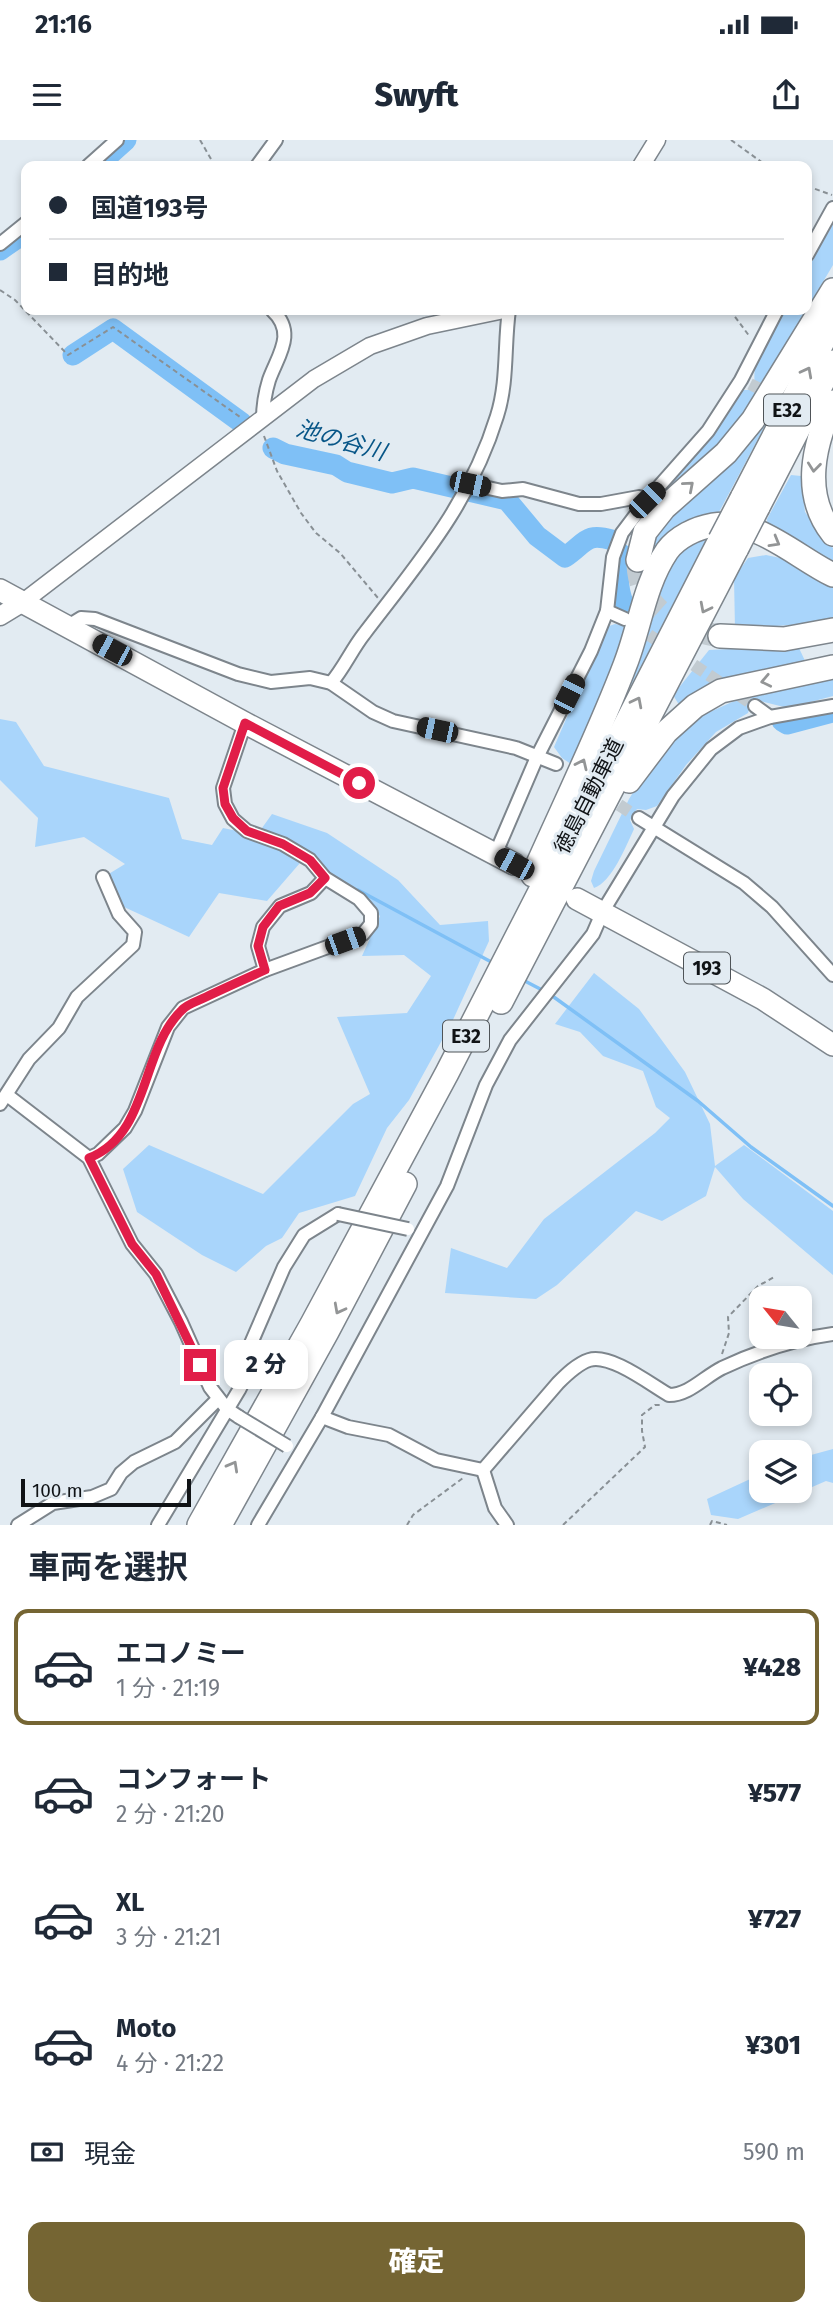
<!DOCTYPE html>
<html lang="ja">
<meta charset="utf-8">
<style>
:root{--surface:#fff;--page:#f6f6f7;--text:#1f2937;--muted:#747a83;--line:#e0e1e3;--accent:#756533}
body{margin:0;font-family:"Fira Sans","Noto Sans JP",sans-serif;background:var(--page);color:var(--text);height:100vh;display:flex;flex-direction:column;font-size:26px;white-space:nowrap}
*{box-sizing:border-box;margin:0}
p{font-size:23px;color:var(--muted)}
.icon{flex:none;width:38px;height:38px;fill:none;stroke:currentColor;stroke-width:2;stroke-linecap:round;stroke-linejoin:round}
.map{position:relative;height:1385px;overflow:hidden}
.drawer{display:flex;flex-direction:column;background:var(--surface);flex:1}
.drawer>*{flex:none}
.hud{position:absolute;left:21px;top:21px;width:791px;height:154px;border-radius:14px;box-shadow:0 4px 10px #0003;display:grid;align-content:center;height:154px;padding:0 28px;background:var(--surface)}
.needle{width:46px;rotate:300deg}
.fabs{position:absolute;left:749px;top:1146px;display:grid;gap:14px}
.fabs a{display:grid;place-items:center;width:63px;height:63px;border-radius:14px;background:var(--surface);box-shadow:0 4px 10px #0003;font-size:35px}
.scale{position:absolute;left:21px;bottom:18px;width:170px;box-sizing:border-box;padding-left:7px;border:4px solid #101316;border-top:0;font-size:19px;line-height:24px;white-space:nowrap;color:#101316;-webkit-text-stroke:5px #e2ebf2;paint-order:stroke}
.end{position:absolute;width:32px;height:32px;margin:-16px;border:9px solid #e11d48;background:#fff;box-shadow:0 0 0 4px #fff}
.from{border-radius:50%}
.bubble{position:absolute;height:49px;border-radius:14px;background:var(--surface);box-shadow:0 4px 10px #0003;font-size:23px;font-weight:800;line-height:49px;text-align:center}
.car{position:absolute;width:21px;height:42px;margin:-21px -10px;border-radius:9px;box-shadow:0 0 5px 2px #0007;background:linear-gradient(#222 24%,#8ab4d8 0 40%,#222 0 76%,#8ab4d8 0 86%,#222 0)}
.hud b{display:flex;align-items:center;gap:24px;height:66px;font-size:26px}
.hud b+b{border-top:2px solid var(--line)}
.hud i{width:18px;height:18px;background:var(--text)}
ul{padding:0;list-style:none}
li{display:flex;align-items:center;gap:21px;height:116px;margin:0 14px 10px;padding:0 14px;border:4px solid transparent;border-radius:14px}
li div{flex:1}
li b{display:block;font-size:26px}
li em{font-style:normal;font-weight:800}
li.on{border-color:var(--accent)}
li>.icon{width:63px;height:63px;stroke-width:1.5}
h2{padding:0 28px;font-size:32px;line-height:84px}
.pay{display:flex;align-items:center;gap:18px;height:77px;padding:0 28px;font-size:26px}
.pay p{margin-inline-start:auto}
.cta{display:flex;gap:14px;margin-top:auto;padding:14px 28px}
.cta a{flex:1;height:80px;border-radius:14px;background:var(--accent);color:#fff;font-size:28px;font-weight:800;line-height:80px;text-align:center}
.status{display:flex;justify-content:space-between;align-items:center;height:49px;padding:0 35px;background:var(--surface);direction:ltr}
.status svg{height:19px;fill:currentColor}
header{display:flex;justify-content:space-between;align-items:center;height:91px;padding:0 28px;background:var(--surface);font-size:32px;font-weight:800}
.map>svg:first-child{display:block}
.green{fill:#a9d5fb}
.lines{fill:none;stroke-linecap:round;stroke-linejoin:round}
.stream{stroke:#7fc0f6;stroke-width:3.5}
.river{stroke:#7fc0f6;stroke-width:21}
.minor-tunnel{stroke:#c2cbd1;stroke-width:12;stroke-dasharray:12 6;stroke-linecap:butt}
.motorway-tunnel{stroke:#c2cbd1;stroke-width:23;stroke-dasharray:23 11;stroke-linecap:butt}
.minor-casing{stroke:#7d858c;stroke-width:16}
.tertiary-casing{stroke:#7d858c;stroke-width:19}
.secondary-casing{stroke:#7d858c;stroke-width:21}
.trunk-casing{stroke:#7d858c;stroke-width:24}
.motorway-casing{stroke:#7d858c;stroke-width:26}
.path{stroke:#899095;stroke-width:2;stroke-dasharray:5 3.5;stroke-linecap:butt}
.minor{stroke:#fff;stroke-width:12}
.tertiary{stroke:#fff;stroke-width:16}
.secondary{stroke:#fff;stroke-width:18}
.trunk{stroke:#fff;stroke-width:21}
.motorway{stroke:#fff;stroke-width:23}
.minor-bridge-casing{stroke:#7d858c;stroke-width:16;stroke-linecap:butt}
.motorway-bridge-casing{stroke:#7d858c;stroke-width:26;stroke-linecap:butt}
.minor-bridge{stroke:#fff;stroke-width:12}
.motorway-bridge{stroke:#fff;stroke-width:23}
.oneway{stroke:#939596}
.route{stroke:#e11d48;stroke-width:9}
.labels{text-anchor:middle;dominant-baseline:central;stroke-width:6;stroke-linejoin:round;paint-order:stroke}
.shield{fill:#e2ebf2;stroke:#4f5458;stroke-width:2}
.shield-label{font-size:19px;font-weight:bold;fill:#101316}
.street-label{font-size:21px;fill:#101316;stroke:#e2ebf2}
.water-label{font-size:23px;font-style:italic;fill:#085687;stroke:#e2ebf2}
</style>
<div class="status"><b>21:16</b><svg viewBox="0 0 49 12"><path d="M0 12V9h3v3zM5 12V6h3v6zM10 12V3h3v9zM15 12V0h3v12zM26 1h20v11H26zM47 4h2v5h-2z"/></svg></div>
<header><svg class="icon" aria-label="menu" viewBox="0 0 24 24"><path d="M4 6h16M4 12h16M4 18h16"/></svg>Swyft<svg class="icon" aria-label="share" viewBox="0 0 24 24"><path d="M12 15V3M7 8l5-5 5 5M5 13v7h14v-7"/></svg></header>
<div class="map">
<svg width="833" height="1385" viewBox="0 0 833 1385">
<rect width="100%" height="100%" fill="#e2ebf2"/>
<g class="green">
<path d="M833,84V125L747,270L721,303L659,356L708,302L740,250H751L755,243C750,221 774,188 784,170H807V130Z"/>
<path d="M759,280L766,284L718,374C679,378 671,396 648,424L654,391Z"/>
<path d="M791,335L801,336L805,372L828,404L833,408V426L768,389L767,379Z"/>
<path d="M708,396L620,567L672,414Z"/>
<path d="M766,415L790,420L833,444V482L735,489L734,438L748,418Z"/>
<path d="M615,484L625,486C617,534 591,580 571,624L562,618L554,607L606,487Z"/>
<path d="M798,506L807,525L681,568L673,555L709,510Z"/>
<path d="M833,538V556L788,568L760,561L750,567L748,573L716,592L686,625L657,666L646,670L637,669L630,680L634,689C626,706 612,742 594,748L591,741L594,731L629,659L655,617L690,581L732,562Z"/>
<path d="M0,579L16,582L44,626L169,658L182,699L212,705L223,688L257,695L272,674L327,693L398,740L440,785L488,781L489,801L452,882L409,960L387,988L355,1056L299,1073L282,1098L266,1106L236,1132L202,1115L137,1072L123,1029L149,1005L263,1054L353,964L370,954L337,877L407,873L431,836L404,815L362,816L380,776L342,740L300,723L267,761L219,753L189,797L111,761L107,735L125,724L84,697L35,707L38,678L0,640Z"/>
<path d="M594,833L639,869L685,932L710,984L715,1026L744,1005L833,1071V1135L743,1059L715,1027L706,1056L662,1081L636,1071L557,1145L536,1159L445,1153L451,1108L507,1128L544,1079L655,993L670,978L656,967L643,931L603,916L580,892L555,884Z"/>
<path d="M833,1309V1343L826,1341L738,1379L711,1375L707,1359L761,1334V1351H800V1318Z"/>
</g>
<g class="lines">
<g class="stream">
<path d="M358,750L495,824"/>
<path d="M523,840L544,851"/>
<path d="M551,855L698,961L751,1007L833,1066"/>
</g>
<g class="river">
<path d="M97,26L126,0"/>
<path d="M0,110L26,92"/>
<path d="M73,215L113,189L242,283"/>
<path d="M273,308L285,314L336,325L347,332L392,343L413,338L507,360L537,396L565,417C586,403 585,392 612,400"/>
<path d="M620,413C618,435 616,451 627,471"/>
<path d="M782,581L787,584L833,572"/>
</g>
<g class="minor-tunnel">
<path d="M750,244L772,255"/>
<path d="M634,485L755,566"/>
<path d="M604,655L639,678"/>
</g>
<path class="motorway-tunnel" d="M638,420C637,468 678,490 720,496"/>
<defs>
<g id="minor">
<path d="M88,26L117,0"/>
<path d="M257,26L276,0"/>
<path d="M0,104L26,83"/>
<path d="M807,115L833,68"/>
<path d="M263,279C263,266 265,253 269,240C278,215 297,193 272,170"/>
<path d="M470,344L502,351L523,349L579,364H601L639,357L647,360"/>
<path d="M607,471L625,479"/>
<path d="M68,486L81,478L95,479L238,534L271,542L310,538L331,543L373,572L393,581L516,608L556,624"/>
<path d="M331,543C344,528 352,509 364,494C418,423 470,364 497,276C508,242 504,205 509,170"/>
<path d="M755,566L770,577"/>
<path d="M245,583L223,648L225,664L233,679L247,691L283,704L310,720L325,738L311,753L280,766L263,787L258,806L265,830"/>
<path d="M639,678L744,743L772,767L833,835"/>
<path d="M495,715L537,617L591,511L607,471L613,417L622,393L647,360L708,291L741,240L777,170"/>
<path d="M7,955L89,1018L132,1104L156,1134L181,1182L210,1247L227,1269L239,1277"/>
<path d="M0,964L29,919L59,888L77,857L133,805L135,792L119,774L103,737"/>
<path d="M89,1018L98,1014L125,988L135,971L168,887L183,868L265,830L363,794L371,784V773L359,759L325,738"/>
<path d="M322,1277L348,1287L389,1295L436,1320L483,1330"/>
<path d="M483,1330L558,1243C566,1235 577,1224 589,1220C610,1213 650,1244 669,1255C689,1255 704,1237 722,1228C756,1212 796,1199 833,1194"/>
<path d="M483,1330L495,1368L507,1385"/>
<path d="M18,1385L53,1363L92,1357L111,1349L121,1333L134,1322L175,1302L218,1259"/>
<path d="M158,1385L239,1250L245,1238L246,1215L284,1127L304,1095L338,1074"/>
<path d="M258,1385L322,1277L447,1046L486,945L510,900L593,794L603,771L673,656L711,609L739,588L770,577L833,566"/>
</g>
<g id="tertiary">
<path d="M641,26L657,0"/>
<path d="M23,462L314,239L370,206L427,186L504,170"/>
</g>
<path id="secondary" d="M0,476L23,462"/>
<g id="trunk">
<path d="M0,450L245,583L514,724"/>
<path d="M577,759L763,859L833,905"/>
</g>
<g id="motorway">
<path d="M833,262C814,304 801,354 833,394"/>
<path d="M742,358L833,182"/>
<path d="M758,367L833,222"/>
<path d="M638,420L645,392L664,368L726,313L753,280L833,150"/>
<path d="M720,496L784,499L833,490"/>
<path d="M629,641L666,592L695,566L721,551L833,527"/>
<path d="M533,735C564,665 598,596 625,525C640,487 644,445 667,411C677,397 696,388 713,385C757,378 796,417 833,435"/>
<path d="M501,862L737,408"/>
<path d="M199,1385L312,1184L447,933L720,400"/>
<path d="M220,1385L327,1192L405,1044"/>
</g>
</defs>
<use href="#minor" class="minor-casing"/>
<use href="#tertiary" class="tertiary-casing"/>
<use href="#secondary" class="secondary-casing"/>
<use href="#trunk" class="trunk-casing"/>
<use href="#motorway" class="motorway-casing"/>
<g class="path">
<path d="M200,0L215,26"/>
<path d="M731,0L767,26"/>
<path d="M807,46L832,55"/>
<path d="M0,150L15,160L68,215L113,187L240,277"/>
<path d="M730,170L750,197"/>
<path d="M264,296L277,331L301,373L316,393L340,413L378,458"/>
<path d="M722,1214L729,1193L728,1177L758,1146L776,1136"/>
<path d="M407,1385L413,1375L463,1338"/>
<path d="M563,1385L645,1307L642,1291V1275L655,1265H661"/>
<path d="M710,1385L712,1381L727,1385"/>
</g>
<use href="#minor" class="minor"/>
<use href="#tertiary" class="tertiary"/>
<use href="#secondary" class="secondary"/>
<use href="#trunk" class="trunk"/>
<use href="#motorway" class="motorway"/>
<defs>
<g id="minor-bridge">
<path d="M338,1074L408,1089"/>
<path d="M239,1277L287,1306"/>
</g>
<g id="motorway-bridge">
<path d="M720,400L742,358"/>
<path d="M737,408L758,367"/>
</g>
</defs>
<use href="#minor-bridge" class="minor-bridge-casing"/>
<use href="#motorway-bridge" class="motorway-bridge-casing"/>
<use href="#minor-bridge" class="minor-bridge"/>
<use href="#motorway-bridge" class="motorway-bridge"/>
</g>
<defs><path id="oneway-chevron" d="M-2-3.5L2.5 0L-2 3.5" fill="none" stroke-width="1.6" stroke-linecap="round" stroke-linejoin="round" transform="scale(1.75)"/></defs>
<g class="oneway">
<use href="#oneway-chevron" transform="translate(807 232) rotate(-62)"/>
<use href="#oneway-chevron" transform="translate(814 327) rotate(96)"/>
<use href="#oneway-chevron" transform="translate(689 346) rotate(-41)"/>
<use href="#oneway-chevron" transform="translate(775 402) rotate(30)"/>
<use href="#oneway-chevron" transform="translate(705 468) rotate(117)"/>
<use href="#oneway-chevron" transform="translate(766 541) rotate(168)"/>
<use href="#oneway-chevron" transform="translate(637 562) rotate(-63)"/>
<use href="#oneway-chevron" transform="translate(582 624) rotate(-65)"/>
<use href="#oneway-chevron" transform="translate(339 1169) rotate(118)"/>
<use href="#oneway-chevron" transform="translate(233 1326) rotate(-61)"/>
</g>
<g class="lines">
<path class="route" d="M200,1225L156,1134L132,1104L89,1018C150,994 140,910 182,870C187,864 198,861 206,857C225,848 245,839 265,830L258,806L263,787L279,766L310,753L325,738L310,720L283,704L247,691L233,678L225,664L223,648L245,583L359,643"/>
</g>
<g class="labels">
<g class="shield">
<rect x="764" y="254.5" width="46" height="31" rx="5"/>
<rect x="684" y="812.5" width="46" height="31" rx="5"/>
<rect x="443" y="880.5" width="46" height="31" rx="5"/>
</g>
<g class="shield-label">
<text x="787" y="270">E32</text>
<text x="707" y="828">193</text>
<text x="466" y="896">E32</text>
</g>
<g class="street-label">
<text transform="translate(589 656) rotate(-63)">徳島自動車道</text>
</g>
<g class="water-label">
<text transform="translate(341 300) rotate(16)">池の谷川</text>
</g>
</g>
</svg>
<div class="fabs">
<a><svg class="needle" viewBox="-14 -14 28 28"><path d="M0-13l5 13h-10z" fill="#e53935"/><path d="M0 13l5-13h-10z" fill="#747a83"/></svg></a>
<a><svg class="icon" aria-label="locate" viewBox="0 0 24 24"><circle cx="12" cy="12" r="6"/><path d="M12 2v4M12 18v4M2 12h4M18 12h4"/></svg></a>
<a><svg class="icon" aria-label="layers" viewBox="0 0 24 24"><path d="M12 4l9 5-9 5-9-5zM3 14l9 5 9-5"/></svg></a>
</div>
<div class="scale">100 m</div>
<i class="end from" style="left:359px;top:643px"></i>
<i class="end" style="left:200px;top:1225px"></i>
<div class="bubble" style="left:224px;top:1200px;width:84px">2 分</div>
<i class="car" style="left:470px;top:344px;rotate:102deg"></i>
<i class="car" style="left:647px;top:360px;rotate:45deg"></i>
<i class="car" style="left:112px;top:510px;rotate:298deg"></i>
<i class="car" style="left:569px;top:554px;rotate:27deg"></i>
<i class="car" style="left:437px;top:590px;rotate:282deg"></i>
<i class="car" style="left:514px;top:724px;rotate:298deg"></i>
<i class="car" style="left:345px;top:801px;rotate:70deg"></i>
<div class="hud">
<b><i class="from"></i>国道193号</b>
<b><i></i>目的地</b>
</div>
</div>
<section class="drawer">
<h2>車両を選択</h2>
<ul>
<li class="on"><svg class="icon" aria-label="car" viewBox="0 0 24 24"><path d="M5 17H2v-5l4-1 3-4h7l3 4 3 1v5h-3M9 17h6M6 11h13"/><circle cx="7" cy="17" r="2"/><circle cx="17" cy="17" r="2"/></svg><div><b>エコノミー</b><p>1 分 · 21:19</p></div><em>¥428</em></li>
<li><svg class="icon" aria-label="car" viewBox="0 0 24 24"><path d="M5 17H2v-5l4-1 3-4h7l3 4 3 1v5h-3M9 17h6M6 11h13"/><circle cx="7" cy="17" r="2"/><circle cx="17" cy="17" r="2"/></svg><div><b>コンフォート</b><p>2 分 · 21:20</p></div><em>¥577</em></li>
<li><svg class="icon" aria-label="car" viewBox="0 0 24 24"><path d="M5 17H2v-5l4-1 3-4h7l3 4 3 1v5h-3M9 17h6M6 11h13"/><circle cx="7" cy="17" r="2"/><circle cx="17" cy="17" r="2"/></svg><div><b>XL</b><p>3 分 · 21:21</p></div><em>¥727</em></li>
<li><svg class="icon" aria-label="car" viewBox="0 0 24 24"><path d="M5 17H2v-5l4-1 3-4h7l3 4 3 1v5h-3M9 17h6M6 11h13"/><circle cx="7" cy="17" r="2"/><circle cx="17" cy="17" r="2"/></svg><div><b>Moto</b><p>4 分 · 21:22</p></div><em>¥301</em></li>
</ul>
<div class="pay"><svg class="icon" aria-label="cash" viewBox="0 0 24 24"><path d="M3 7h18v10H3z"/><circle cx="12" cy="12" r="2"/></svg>現金<p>590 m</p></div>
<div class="cta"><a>確定</a></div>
</section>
